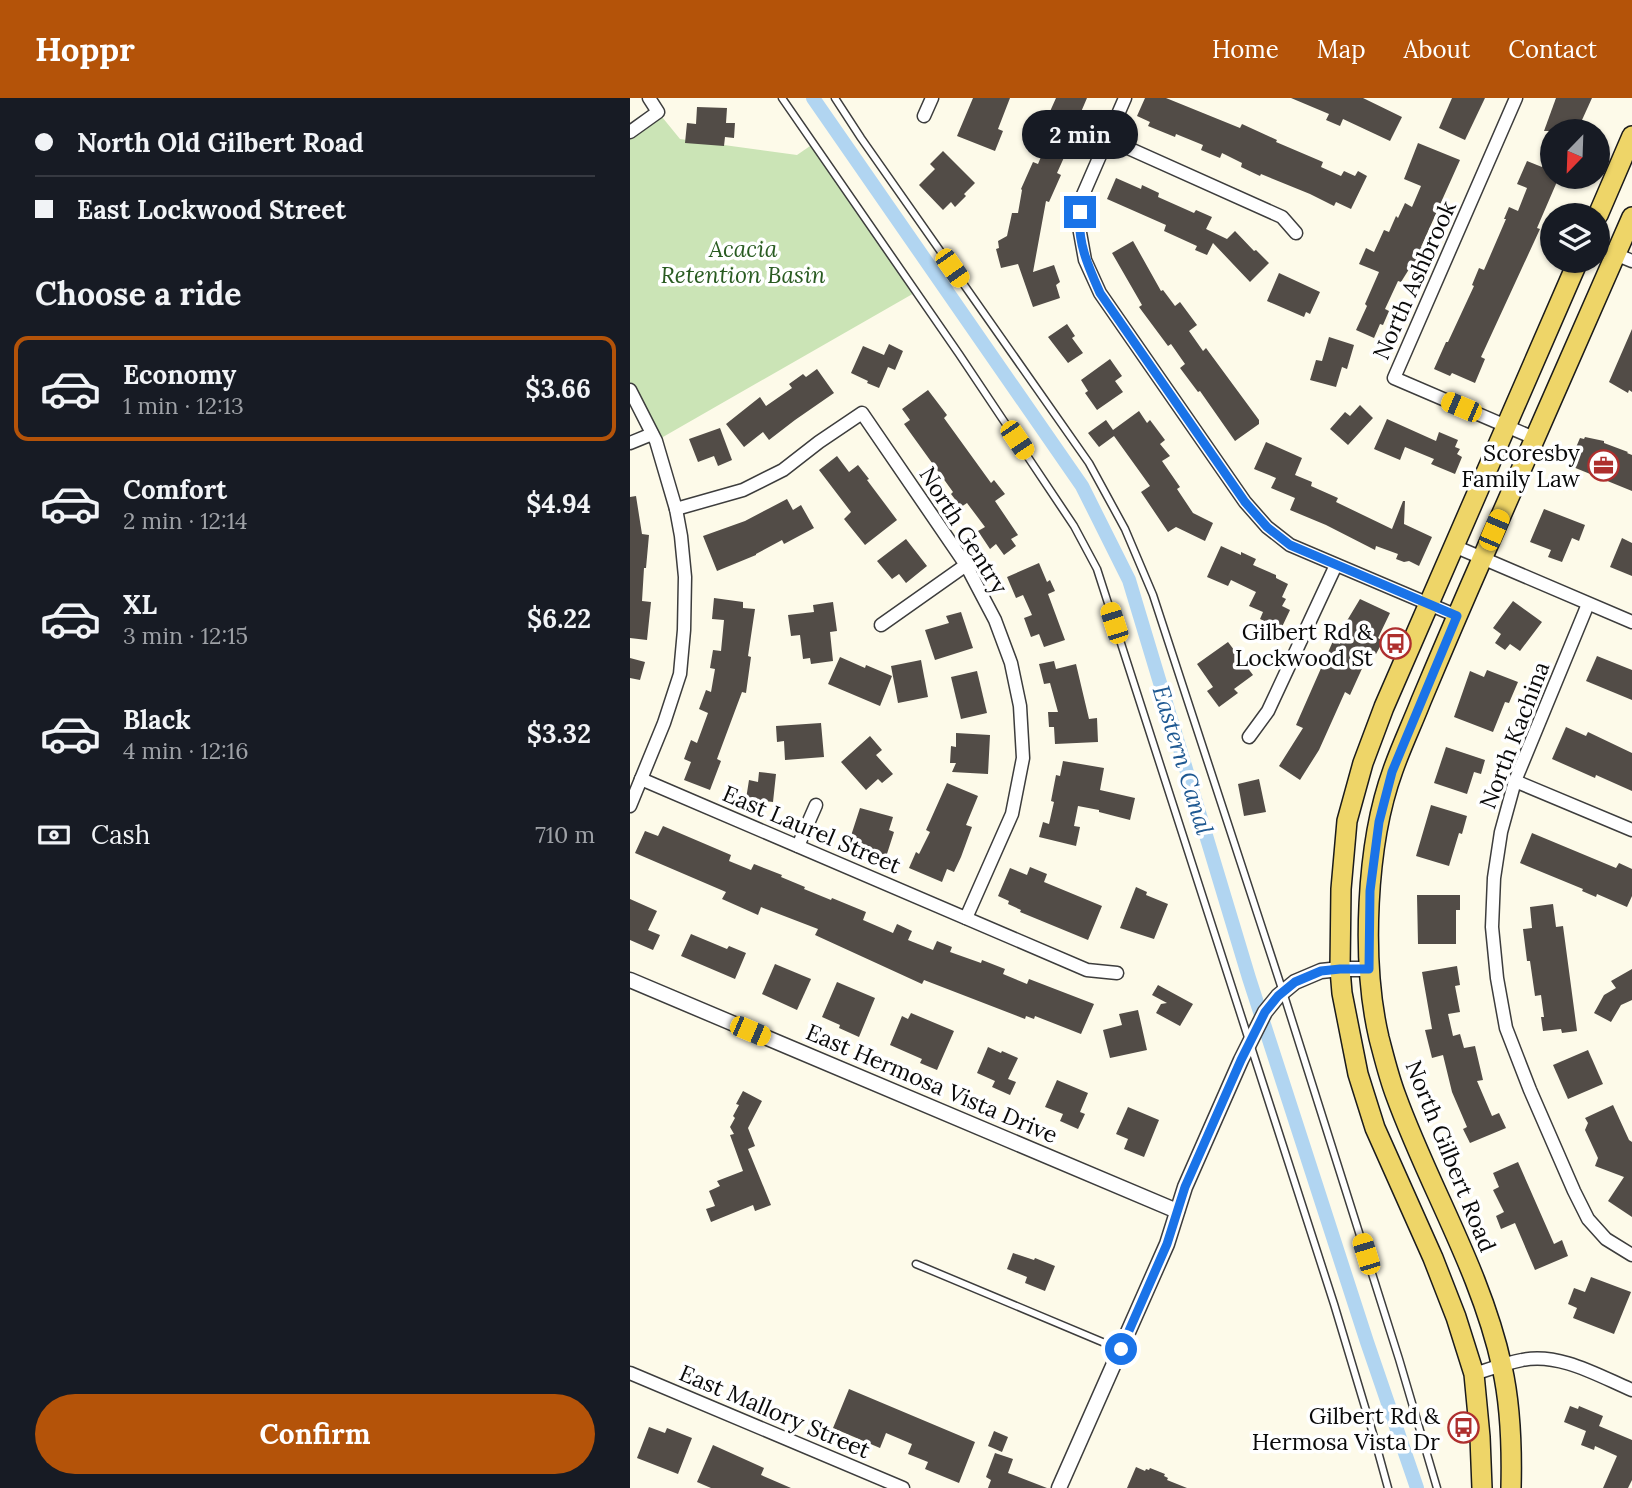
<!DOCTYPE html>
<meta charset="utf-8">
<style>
:root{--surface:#171b24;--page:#20242c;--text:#f1f3f6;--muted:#9ea1a6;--line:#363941;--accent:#b45309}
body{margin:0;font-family:Lora,serif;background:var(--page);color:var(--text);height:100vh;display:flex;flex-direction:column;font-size:26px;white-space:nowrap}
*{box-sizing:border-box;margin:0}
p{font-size:23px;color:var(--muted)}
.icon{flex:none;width:38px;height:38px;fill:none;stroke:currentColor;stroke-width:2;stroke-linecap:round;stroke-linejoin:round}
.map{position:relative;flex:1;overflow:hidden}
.details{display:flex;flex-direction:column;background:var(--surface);width:630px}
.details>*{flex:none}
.hud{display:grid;align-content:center;height:154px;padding:0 35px;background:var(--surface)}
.needle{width:46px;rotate:203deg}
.fabs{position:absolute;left:910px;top:21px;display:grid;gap:14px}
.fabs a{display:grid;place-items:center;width:70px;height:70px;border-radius:50%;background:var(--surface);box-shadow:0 2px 5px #0004;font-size:35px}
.end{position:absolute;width:32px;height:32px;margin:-16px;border:9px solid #1a73e8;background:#fff;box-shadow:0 0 0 4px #fff}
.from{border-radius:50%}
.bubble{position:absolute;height:49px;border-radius:24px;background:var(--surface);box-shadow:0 2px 5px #0004;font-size:23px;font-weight:700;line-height:49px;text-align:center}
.car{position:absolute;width:21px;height:42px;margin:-21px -10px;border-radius:9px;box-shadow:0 0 5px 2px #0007;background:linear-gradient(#f5c518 24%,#345 0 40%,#f5c518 0 76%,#345 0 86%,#f5c518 0)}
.hud b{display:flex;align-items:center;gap:24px;height:66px;font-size:26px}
.hud b+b{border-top:2px solid var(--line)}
.hud i{width:18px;height:18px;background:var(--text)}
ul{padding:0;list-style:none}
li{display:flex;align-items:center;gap:21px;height:105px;margin:0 14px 10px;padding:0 21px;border:4px solid transparent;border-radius:14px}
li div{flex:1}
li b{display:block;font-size:26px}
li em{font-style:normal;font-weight:700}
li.selected{border-color:var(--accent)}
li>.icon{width:63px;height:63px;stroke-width:1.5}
h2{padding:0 35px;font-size:32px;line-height:84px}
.pay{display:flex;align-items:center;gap:18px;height:77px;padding:0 35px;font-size:26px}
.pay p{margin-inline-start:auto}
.button{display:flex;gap:14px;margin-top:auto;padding:14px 35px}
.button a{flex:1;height:80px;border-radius:42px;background:var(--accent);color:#fff;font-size:28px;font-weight:700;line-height:80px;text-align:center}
header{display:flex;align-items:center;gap:42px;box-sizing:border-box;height:98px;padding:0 35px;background:var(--accent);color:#fff}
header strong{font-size:33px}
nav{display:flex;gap:38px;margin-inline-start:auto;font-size:24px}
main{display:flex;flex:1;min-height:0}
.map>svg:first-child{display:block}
.green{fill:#cbe4b6}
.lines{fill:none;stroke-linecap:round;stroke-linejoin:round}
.canal{stroke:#b1d5f1;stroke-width:14}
.building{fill:#524c47}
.service-casing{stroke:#3d3d3d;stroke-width:9}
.minor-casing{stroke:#3d3d3d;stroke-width:15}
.tertiary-casing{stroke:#3d3d3d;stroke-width:17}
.primary-casing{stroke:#1b1b1b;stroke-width:22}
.service{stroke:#fff;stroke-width:6}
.minor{stroke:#fff;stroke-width:12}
.tertiary{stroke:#fff;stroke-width:14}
.primary{stroke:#eed568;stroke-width:19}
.route{stroke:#1a73e8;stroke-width:9}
.labels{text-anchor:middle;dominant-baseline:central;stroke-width:7;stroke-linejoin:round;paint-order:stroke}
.park-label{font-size:23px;font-style:italic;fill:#295b21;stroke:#fff}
.street-label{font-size:23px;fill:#0a0a0a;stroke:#fff}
.poi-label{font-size:23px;fill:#0a0a0a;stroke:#fff;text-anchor:end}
.water-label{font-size:24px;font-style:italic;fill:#1e5891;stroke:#fff}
</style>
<header>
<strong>Hoppr</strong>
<nav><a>Home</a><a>Map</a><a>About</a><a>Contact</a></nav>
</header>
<main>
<section class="details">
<div class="hud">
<b><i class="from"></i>North Old Gilbert Road</b>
<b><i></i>East Lockwood Street</b>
</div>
<h2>Choose a ride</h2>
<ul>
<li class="selected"><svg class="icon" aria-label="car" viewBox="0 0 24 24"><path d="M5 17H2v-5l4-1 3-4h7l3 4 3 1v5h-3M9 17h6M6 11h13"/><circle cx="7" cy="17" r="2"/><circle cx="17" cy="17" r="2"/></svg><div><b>Economy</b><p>1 min · 12:13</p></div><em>$3.66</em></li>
<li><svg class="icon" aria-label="car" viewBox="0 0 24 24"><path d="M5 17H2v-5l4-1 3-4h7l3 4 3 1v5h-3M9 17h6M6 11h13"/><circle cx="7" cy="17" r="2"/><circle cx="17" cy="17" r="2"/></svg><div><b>Comfort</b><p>2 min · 12:14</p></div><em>$4.94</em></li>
<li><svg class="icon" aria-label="car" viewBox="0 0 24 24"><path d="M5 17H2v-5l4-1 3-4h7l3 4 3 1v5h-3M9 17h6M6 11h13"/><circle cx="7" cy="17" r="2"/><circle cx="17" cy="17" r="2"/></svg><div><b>XL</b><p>3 min · 12:15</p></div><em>$6.22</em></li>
<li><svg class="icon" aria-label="car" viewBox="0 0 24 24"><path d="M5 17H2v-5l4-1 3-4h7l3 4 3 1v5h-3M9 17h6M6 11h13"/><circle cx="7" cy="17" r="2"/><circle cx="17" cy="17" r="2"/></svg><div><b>Black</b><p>4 min · 12:16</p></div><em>$3.32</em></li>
</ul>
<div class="pay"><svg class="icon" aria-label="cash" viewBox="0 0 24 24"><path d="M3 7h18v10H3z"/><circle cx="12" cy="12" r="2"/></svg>Cash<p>710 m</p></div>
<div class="button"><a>Confirm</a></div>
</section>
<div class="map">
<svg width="1002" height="1390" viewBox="0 0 1002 1390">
<rect width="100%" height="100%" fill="#fdfae9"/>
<path class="green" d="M28,14L50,41L167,57L183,46L286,194L26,343L0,292V34Z"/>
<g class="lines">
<path class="canal" d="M183,0L452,388L499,482L619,880L737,1244L787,1390"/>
</g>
<g class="building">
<path d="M343,0H380L368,31L373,33L365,53L327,38Z"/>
<path d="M426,0H457L451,14L454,15L427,75L431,77L419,104L416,103L403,174L424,167L430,184L426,187L430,200L403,209L388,166L371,170L366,151L369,150L368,143L377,138L382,115H388L392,92L391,91L403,64L408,66L418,42L409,38Z"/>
<path d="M515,0H536L610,30L612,26L647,42L646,44L693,64L691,69L711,78L714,73L725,78L728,73L737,78L721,111L706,104L704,108L680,96L631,76L630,78L611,69L612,65L592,55L590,60L571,52L573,47L546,36L545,39L518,28L520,24L507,18Z"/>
<path d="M661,0H733L772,19L760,43L713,21L710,28L696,22L699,16Z"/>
<path d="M822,0H855L835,42L809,30Z"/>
<path d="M926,0H962L947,33H914Z"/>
<path d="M67,9L97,10L96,25H105L104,40L95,39L94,48L55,45L57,25L66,26Z"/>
<path d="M788,45L830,62L791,149H793L784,169L781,168L771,184L768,183L755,211L759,213L753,227L750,226L744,240L726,232L737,208L735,206L749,174L729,166L736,150L744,154L754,132L759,134L766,118L768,120L775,105L782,109L791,88L774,81Z"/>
<path d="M922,45V79H929L907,130L910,131L851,259L855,261L845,285L822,275L820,278L804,271L816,244H818L844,188L842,187L849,170L854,172L876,121H874L879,109L888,113L897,90L887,86L897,63L912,69Z"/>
<path d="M313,53L345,85L334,96L336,98L325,109L321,104L313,112L289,87L305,71L300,66Z"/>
<path d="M486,80L511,91L512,87L529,95L528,99L564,115L566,112L582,119L576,131L597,141L605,133L624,153L626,152L639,165L620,184L583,145L577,157L565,152L567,148L534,133L536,127L477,101Z"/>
<path d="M503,143L531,193L533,192L545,208L550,204L567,227L559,233L573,253L576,250L629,322V326L605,343L570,293L568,294L550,270L555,266L541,246L538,248L509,209L512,207L482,155Z"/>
<path d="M649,175L690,194L680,216L676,214L674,219L637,203Z"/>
<path d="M437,226L445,238L442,240L453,255L438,265L418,239Z"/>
<path d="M1002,231V294L999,292L998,295L979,284Z"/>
<path d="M699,239L724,247L717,271L712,269L706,289L680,282L686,262L692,263Z"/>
<path d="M259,246L273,253L265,272L258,269L249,290L237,285L238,283L221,275L233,248L254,257Z"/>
<path d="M480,261L492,278L485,283L493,294L467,312L455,295L458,293L451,282Z"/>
<path d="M187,271L204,295L165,322L139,342L133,334L114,349L96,326L130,299L136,308L162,290L159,286L173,276L176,279Z"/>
<path d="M298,292L317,317L314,320L361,385L364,382L375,396L365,403L388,437L381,441L386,448L374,457L366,446L360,451L348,433L355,429L337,405L331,409L321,396L323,394L274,326L280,322L272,311Z"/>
<path d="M730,307L743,320L718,347L700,331L715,314L720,318Z"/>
<path d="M509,313L517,325L520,322L535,342L530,346L540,358L532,363L550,389L547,391L563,415L583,425L575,443L546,429L538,434L511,394L520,388L484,338L469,349L458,335L476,322L483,332Z"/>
<path d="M757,321L806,343L809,334L828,342L825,349L830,351L827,356L832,359L825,376L801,366L804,361L775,349L770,362L744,351Z"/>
<path d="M90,330L102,362L88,368L84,358L68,364L59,341Z"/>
<path d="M955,339L974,343V345L998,354L997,355L1002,357V393L943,369L944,365L940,364L947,347L950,340L954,341Z"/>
<path d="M636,344L672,360L665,377L682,384L681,388L708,400L706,404L762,431L773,403H775L774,426L802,439L789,468L779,463L774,464L766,461L768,456L746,448L745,452L696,427L660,412L665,400L641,390L646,380L624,371Z"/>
<path d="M207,358L219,374L228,367L239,381L237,382L267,422L235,447L214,421L221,414L189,372Z"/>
<path d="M6,398L12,436L19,437L16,470H14L12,503L21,504L17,542L0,540V399Z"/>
<path d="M157,401L163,412L171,407L184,430L154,446L152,442L126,456V457L87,473L73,438L115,423Z"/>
<path d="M914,411L955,427L949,443L942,440L932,464L918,459L921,452L900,444Z"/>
<path d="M992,440L1002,445V478L980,469Z"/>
<path d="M276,441L297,468L276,485L269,476L262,481L247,463Z"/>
<path d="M591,448L611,457V454L626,461L623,467L646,477V480L658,486L652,499L656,501L652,508L660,512L651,531L630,521L633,514L619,508L626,494L601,482L598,488L577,479Z"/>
<path d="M409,465L417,484L420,482L425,493L418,496L435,542L414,549L409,536L401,539L394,520L402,517L393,497L386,500L377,479Z"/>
<path d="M84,500L113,504V510L125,511L118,558L121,559L116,595L112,594L87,661L91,663L80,692L54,682L61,664L54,661L61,642L67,645L78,615L69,611L76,592L81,594L85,571L80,570L83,552L91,553L94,522L82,521Z"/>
<path d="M730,501L760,515L748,540L753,543L746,556L740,553L720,597L715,594L689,652L670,682L649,668L673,630L666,627L703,543L710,546L718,527L715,526Z"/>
<path d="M883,503L912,524L890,553L880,546L875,552L865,545L871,536L863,530Z"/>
<path d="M203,504L207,533L200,534L203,563L181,566L180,560L173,561L170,537L161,538L158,517L184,514L183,507Z"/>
<path d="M331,514L343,550L305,562L295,532L319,525L316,518Z"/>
<path d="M598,544L623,577L604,591L608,595L589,609L577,593L583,589L567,566Z"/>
<path d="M967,558L1002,572V602L956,583Z"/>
<path d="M210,559L235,570L236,567L262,578L250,608L198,586Z"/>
<path d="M0,560L15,564L10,582L0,580Z"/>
<path d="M291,562L298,599L268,605L261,568Z"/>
<path d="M424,563L426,571L446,566L459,621L467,620L468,644L425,646L424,629H419L418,614H428L420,585L414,586L409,566Z"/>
<path d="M857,572L888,584L879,605L875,604L863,634L824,619L840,573L854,579Z"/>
<path d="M347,573L357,615L331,621L321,579Z"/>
<path d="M191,625L194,659L155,662L154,643L147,644L146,628Z"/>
<path d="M936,629L956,638L958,634L1002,655V693L966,677L965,680L922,661Z"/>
<path d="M326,635L360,637L358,676L322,674L326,665H320L321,648L326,649Z"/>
<path d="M240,638L252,652L246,657L263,676L252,685L248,681L236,692L211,664Z"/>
<path d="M816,649L855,662L851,676L844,674L837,696L804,685Z"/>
<path d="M433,663L474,670L470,692L505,700L500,722L469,714V712L448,708L444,728L450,729L446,748L409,739L413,724L419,726L424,704L421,703L426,677L430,678Z"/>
<path d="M129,674L146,676L143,704L116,701L119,682L128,684Z"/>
<path d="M629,681L636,714L614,718L608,686Z"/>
<path d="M317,685L348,698L336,727L342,729L331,759L324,774L317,771L312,784L279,770L286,754L289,756L300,734L296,732Z"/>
<path d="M801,707L837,718L832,736L829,735L819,768L786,758Z"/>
<path d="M230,710L263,719L259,732L264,734L256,759L218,747Z"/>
<path d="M33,728L101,757L99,763L121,772L124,766L152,777L151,779L175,789L174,791L201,802L202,800L236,814L233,822L263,835L267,826L282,833L278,842L303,852L307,843L322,849L320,854L351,865L352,862L375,871L373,876L397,886L399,881L464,906L451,936L405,918L404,921L396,918L395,921L294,882L292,886L185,837L188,831L131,809L128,817L92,801L96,794L5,755L15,733L28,738Z"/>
<path d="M902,735L986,770L989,765L1002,771V798L997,809L967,796L966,799L952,793L953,791L890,765Z"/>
<path d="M400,769L417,776L414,784L472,808L458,842L390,814L391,812L378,806L379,803L368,798L380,770L397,777Z"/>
<path d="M506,789L517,794L516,797L538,806L524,841L490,830Z"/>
<path d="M787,797H830V812H826V846H788Z"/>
<path d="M0,801L27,813L18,832L30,837L23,852L0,842Z"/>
<path d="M923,806L926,829L933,828L947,933L932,935L931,931L913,933L911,919H914L911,897L905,898L900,863H897L893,831L902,830L900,809Z"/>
<path d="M61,836L97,851L99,848L116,855L105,881L51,858Z"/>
<path d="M145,866L181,881L167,912L132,896Z"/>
<path d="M827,868L830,887L825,888L830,914L818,916L823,938L830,936L834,950L845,948L853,982L847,983L862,1018L869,1015L876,1030L840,1045L833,1031L837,1029L822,994L813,957L802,960L795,932L802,931L792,874Z"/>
<path d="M1002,871V902L991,907L981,924L964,915L974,897L986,890L981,883Z"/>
<path d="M207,884L245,900L229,939L209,930L210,927L192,919Z"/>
<path d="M528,887L563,906L550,928L526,915L531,906L537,905L522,897Z"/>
<path d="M508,912L517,952L480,960L473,932L492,927L489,916Z"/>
<path d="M281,915L324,933L307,972L290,965L292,961L260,947L272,918L278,921Z"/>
<path d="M358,949L371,955L372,953L388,960L378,981L386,984L380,997L362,989L365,983L347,975Z"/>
<path d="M958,952L973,986L938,1001L923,967Z"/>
<path d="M427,982L458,995L450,1014L455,1016L448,1031L430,1023L433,1016L415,1009Z"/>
<path d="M113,993L132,1003L118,1030L125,1048L118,1051L141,1107L125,1113L123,1107L81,1124L76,1111L85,1108L79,1093L90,1088L87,1083L113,1073L100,1037L104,1036L100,1029L105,1020L103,1018L109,1007L106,1006Z"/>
<path d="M983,1007L999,1042L1002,1044V1119L978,1103L994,1079L965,1068L968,1060L955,1032L958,1025L955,1020Z"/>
<path d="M498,1009L529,1022L514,1059L494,1051L498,1041L486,1036Z"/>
<path d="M888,1064L924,1146L932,1142L938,1158L905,1172L885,1125L871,1131L866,1118L874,1114L863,1092L869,1089L863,1075Z"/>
<path d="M383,1155L404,1162L405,1160L425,1168L415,1193L395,1185L397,1179L377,1171Z"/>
<path d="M961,1179L1001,1194L984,1236L943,1220L947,1210L938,1206L944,1190L955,1194Z"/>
<path d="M219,1291L345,1344L329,1385L295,1371L298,1364L278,1356L282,1346L256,1335L250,1350L203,1330Z"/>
<path d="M940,1308L948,1311L949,1308L973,1318L969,1328L1002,1342V1382L998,1390H973L987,1358L965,1348L964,1352L951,1347L956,1333L934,1324Z"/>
<path d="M19,1329L35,1335L37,1330L62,1340L48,1376L7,1360Z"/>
<path d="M364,1333L378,1339L372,1354L358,1348Z"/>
<path d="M83,1347L134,1370L131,1377L161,1390H81L67,1384Z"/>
<path d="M365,1355L383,1361L378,1375L417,1390H358L361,1382L356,1379Z"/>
<path d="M506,1369L515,1373L516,1371L519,1372L520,1370L535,1376L534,1378L538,1380L537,1382L557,1390H497Z"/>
</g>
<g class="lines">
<defs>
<g id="service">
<path d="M152,0L329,256L444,428L467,471L704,1206L744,1339L758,1390"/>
<path d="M205,0L231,40L459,365L495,431L523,497L653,894L769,1261L807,1390"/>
<path d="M286,1166L489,1251"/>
</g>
<g id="minor">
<path d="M495,0L452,99L449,129L455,162L470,195L615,404L637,429L660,447L827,518"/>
<path d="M886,0L764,280L904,340"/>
<path d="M294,18L302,0"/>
<path d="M0,34L28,14L19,0"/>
<path d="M478,41L652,119L666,135"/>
<path d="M968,149L1002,163"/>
<path d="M0,292L26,343L46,411L51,438L55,479L54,532L50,576L34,625L0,708"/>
<path d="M0,345L22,336"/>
<path d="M46,411L113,392L153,372L189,344L232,315L336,467L365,522L381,565L390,608L393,660L382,716L336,820"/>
<path d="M824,448L1002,524"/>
<path d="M958,506L885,683L871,734L864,780L862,829L867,880L876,930L900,992L944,1093L958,1121L976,1141L1002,1157"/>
<path d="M251,527L336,467"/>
<path d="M619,639L638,613L706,467"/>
<path d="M11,681L457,872L487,875"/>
<path d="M885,683L1002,732"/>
<path d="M168,748L186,707"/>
<path d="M0,1275L273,1390"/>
<path d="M844,1276C860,1271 876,1265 892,1262C929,1254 969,1278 1002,1292"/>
</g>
<g id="tertiary">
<path d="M0,882L547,1113"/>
<path d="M429,1390L537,1146L555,1089L611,962L635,914L648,898L665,884L691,873L710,871H739"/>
</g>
<g id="primary">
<path d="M968,117L1002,38"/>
<path d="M852,1390L850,1339L844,1276L826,1219L803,1160L745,1030L728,976L712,895L710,871L711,791L717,723L733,665L754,609L948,163"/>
<path d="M881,1390C882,1350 881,1309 872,1269C851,1173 799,1089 766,998C759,980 754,959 749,940C731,863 736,746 763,672C771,649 782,626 791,603C812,553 833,504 855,454C903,342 954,231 1002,119"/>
</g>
</defs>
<use href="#service" class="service-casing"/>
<use href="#minor" class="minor-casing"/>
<use href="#tertiary" class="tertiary-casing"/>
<use href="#primary" class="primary-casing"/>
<use href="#service" class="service"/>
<use href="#minor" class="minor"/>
<use href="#tertiary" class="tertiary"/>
<use href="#primary" class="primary"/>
</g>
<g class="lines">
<path class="route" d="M450,114C447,144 458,168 470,195L615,404L637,429L660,447L827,518L762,674L749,724L740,793L739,871H710L691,873L665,884L648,898L635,914L611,962L555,1089L537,1146L491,1251"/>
</g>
<defs>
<symbol id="office-ring" viewBox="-11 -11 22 22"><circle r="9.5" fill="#fff" stroke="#ae2f2e" stroke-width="1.5"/><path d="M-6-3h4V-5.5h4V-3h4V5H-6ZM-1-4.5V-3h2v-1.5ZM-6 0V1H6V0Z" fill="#ae2f2e"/></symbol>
<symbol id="bus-ring" viewBox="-11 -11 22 22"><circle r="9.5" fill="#fff" stroke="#ae2f2e" stroke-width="1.5"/><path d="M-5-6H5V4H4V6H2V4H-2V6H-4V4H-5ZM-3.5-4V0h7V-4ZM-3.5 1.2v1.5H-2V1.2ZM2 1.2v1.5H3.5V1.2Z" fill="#ae2f2e"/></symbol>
</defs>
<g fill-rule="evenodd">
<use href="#office-ring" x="956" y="350" width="35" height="35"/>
<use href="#bus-ring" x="748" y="528" width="35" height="35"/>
<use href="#bus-ring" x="816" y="1312" width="35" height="35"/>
</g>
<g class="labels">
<g class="park-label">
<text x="113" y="150">Acacia<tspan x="113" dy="26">Retention Basin</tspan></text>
</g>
<g class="street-label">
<text transform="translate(784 182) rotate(-66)">North Ashbrook</text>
<text transform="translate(334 432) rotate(58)">North Gentry</text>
<text transform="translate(884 637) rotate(-69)">North Kachina</text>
<text transform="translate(182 731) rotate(23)">East Laurel Street</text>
<text transform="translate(302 985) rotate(23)">East Hermosa Vista Drive</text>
<text transform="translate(821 1058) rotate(68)">North Gilbert Road</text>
<text transform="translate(145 1313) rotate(23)">East Mallory Street</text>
</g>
<g class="poi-label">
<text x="950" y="354">Scoresby<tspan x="950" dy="26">Family Law</tspan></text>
<text x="743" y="533">Gilbert Rd &amp;<tspan x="743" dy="26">Lockwood St</tspan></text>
<text x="810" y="1317">Gilbert Rd &amp;<tspan x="810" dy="26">Hermosa Vista Dr</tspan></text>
</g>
<g class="water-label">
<text transform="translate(553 662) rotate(73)">Eastern Canal</text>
</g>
</g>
</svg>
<div class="fabs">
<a><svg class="needle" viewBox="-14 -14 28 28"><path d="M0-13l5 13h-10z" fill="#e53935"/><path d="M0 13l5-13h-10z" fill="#9ea1a6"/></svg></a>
<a><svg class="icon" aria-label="layers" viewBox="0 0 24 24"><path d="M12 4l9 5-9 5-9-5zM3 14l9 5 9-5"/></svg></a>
</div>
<i class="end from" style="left:491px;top:1251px"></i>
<i class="end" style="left:450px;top:114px"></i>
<div class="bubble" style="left:392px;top:12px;width:116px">2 min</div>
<i class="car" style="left:322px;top:170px;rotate:145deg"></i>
<i class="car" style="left:831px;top:309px;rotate:293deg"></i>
<i class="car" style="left:387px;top:342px;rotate:146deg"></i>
<i class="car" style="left:864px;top:432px;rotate:23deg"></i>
<i class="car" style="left:484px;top:525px;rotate:342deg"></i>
<i class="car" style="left:120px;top:933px;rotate:113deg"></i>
<i class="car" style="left:736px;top:1156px;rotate:343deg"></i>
</div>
</main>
